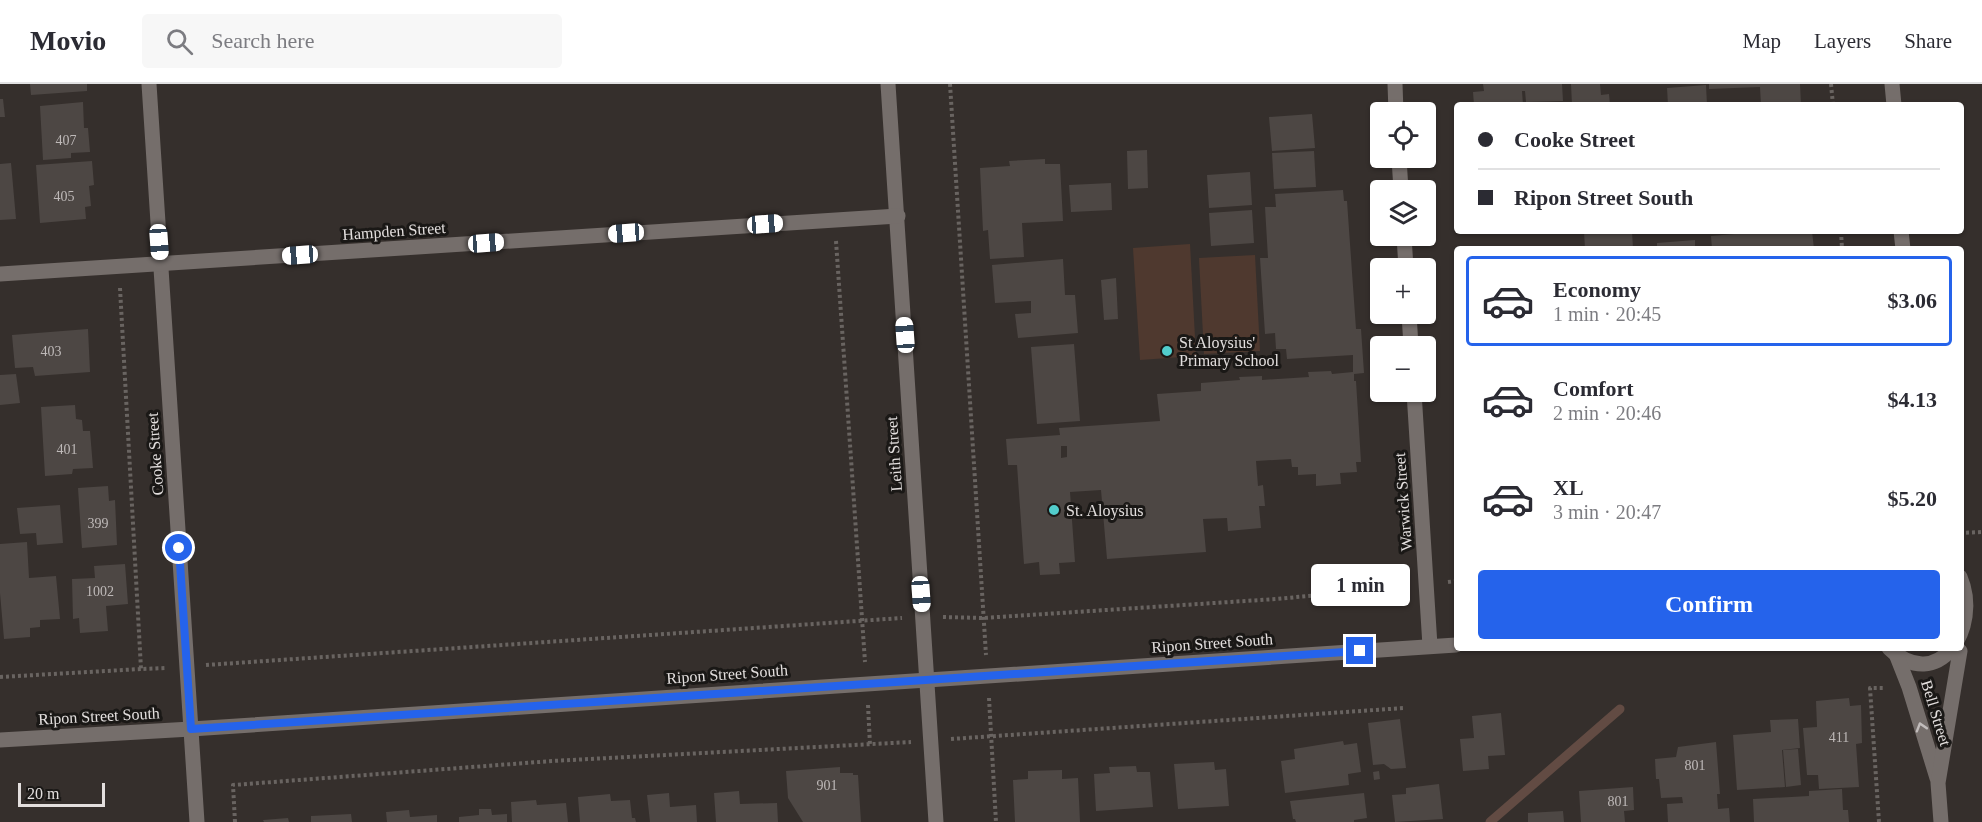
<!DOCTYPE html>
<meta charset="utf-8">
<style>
:root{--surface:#fff;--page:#f7f7f7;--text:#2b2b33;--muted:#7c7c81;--line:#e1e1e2;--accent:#2563eb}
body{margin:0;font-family:Georgia,serif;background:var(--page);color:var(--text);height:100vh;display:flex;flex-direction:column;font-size:22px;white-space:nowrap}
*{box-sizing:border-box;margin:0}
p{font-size:20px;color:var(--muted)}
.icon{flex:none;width:33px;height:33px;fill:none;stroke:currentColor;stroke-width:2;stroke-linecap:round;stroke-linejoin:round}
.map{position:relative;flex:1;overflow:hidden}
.panel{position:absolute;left:1454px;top:162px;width:510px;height:405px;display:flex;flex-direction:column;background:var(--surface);border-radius:6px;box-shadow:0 2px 4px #0004}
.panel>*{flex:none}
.banner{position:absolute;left:1454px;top:18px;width:510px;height:132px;border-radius:6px;box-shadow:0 2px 4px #0004;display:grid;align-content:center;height:132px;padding:0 24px;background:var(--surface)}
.buttons{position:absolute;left:1370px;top:18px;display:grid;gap:12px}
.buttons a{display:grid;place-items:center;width:66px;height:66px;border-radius:6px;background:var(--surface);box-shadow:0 2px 4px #0004;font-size:30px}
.scale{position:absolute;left:18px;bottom:15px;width:87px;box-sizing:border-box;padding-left:6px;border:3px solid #e3dfde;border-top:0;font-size:16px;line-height:21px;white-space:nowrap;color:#e3dfde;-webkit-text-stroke:4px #1a1816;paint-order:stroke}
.end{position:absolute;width:27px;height:27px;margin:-14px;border:8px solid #2563eb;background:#fff;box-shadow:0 0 0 3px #fff}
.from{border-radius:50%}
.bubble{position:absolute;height:42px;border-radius:6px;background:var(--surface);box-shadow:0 2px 4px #0004;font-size:20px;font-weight:700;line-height:42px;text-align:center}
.car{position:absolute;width:18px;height:36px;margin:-18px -9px;border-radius:8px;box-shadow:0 0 4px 2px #0007;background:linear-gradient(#fff 24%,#345 0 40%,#fff 0 76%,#345 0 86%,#fff 0)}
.banner b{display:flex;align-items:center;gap:21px;height:57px;font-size:22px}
.banner b+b{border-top:2px solid var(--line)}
.banner i{width:15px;height:15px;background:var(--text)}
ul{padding:10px 0 0;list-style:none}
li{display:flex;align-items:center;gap:18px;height:90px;margin:0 12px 9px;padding:0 12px;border:3px solid transparent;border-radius:6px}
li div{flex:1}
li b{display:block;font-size:22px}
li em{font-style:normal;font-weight:700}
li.on{border-color:var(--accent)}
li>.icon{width:54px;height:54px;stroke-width:1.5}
.cta{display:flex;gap:12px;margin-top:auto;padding:12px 24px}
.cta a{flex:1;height:69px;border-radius:6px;background:var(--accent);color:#fff;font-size:24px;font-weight:700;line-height:69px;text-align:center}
header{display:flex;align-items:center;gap:36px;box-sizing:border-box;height:84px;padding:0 30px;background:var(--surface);border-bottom:2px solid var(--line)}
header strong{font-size:28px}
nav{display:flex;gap:33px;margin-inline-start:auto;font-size:21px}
.search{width:420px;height:54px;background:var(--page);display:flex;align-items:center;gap:15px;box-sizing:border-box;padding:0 21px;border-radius:6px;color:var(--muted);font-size:22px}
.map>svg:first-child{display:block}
.green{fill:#4f392f}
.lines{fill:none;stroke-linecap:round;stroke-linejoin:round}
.stream{stroke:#624b43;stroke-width:9}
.building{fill:#4d4744;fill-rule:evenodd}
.path{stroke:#696461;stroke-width:4;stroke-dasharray:3 3;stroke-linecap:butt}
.minor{stroke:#756e6b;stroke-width:15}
.oneway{stroke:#c2bdbc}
.route{stroke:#2563eb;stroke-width:8}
.poi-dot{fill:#52cdcc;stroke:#1a1816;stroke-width:2}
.labels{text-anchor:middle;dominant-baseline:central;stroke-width:6;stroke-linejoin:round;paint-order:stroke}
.number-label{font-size:14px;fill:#beb9b8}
.street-label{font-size:16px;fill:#e3dfde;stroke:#1a1816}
.poi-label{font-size:16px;fill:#e3dfde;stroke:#1a1816;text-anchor:start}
</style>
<header>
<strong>Movio</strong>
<div class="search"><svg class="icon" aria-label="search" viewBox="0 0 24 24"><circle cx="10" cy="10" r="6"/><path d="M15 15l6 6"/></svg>Search here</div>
<nav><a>Map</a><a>Layers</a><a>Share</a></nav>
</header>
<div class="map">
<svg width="1982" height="738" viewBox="0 0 1982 738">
<rect width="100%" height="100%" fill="#352f2c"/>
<g class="green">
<path d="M1190,160L1196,272L1140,276L1133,164Z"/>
<path d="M1255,171L1260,267L1204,270L1199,174Z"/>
</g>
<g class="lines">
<path class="stream" d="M1490,738L1620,625"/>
</g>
<g class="building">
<path d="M30,0H87V7L31,11Z"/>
<path d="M1483,0H1562L1563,17L1526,18L1525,7H1522L1523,21H1474L1473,8L1484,7Z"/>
<path d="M1571,0H1600L1601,11L1609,10L1610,21H1572Z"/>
<path d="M1709,0H1800L1801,21H1761L1760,3L1709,5Z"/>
<path d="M1706,1L1707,21H1668L1667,4Z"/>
<path d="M0,15H3L5,33H0Z"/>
<path d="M83,18L84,44H88L90,68L71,69V74L43,76L40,22Z"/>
<path d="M1312,30L1315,64L1272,67L1269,33Z"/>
<path d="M1147,66L1148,104L1128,105L1127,67Z"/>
<path d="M1314,67L1316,103L1274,105L1272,69Z"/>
<path d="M1045,75V80H1060L1063,137L1022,139L1024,173L990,175L988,146L983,147L980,84L1010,82L1009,77Z"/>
<path d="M92,77L94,101L89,102L91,122L85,123L86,135L40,139L36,81Z"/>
<path d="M11,79L16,135L0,136V80Z"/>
<path d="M1250,88L1252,121L1209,124L1207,91Z"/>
<path d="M1111,99L1112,126L1071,128L1069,101Z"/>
<path d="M1343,106L1344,117H1347L1356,245H1361L1364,289L1354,290V297H1356L1361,378H1356L1357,388L1340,389L1341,400L1316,402V390L1298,391V383H1292L1291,375L1256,377L1258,402L1263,401L1265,422H1259L1261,444L1228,447L1227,434L1203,435L1206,468L1107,475L1101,406L1070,408L1075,478L1059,479L1060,490L1040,491L1039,478L1024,480L1017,381H1008L1006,355L1060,351L1059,344L1160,337L1157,310L1201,307V299L1240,296L1239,293L1262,292V296L1309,293L1308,288L1331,287L1332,290L1353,288V271L1287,275L1286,265H1276L1275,249L1265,250L1260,174H1268L1265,123H1276L1275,110ZM1061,362H1067V373L1061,374Z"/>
<path d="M1252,126L1254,159L1211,162L1209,129Z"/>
<path d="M1584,147H1632L1633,165H1585Z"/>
<path d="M1745,147H1812L1814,165H1712L1711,152L1746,149Z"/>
<path d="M1695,156V165H1657V159Z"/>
<path d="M1063,175L1065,211H1075L1078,249L1018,254L1015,230L1031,229V217L995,219L992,181Z"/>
<path d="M1116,194L1118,235L1104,236L1101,196Z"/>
<path d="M88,245L90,288L35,292L33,283L15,284L12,251Z"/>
<path d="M1074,260L1080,337L1037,340L1031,263Z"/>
<path d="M16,290L20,319L0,321V291Z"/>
<path d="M75,321L76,335L82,336L83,347H90L93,384L73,385L72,390L45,392L41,323Z"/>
<path d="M108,402L109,417L115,416L117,461L82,464L78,404Z"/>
<path d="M60,421L63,459L37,461L36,449L20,450L17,424Z"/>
<path d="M27,458L29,494L56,492L60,535L40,536V543L30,544V553L4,555L0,509V460Z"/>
<path d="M125,480L128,520L106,522L108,547L80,549L79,534L73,535L72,495L95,494L94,482Z"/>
<path d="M1849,614L1850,622L1861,621L1862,659L1856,660L1859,703L1819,705L1818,691H1807L1803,644L1817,643L1816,617Z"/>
<path d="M1501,629L1505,671L1488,672L1489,685L1463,687L1460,655L1474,654L1472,632Z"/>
<path d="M1400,635L1406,684L1391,685L1384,680L1373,681L1368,639Z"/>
<path d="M1798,635L1800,664L1782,666L1785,703L1737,706L1733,651L1771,648L1770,636Z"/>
<path d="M1343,657L1344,661L1357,659L1361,688L1348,690L1349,701L1285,709L1281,677L1295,675L1294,665Z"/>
<path d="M1716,658L1720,710H1717L1718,725L1729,724L1730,738H1668L1667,720L1683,719L1682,713L1661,714L1659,695H1656L1655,675L1676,673L1678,663Z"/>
<path d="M1798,665L1801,701L1786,703L1783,666Z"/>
<path d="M1214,678L1215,686L1226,685L1229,722L1178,725L1174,680Z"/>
<path d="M1136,682L1137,688H1150L1153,723L1096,727L1094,690L1110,689L1109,683Z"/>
<path d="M840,683V689H853V691H858L861,738H803L788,714L786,687Z"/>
<path d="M1062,686V695L1078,694L1080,738H1015L1013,696L1028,695V687Z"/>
<path d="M1379,687L1380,695L1374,696L1373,688Z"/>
<path d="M1439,700L1443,735L1395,738L1392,711L1406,710V704Z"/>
<path d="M1633,703L1634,726L1624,727L1625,738H1581L1579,707Z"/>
<path d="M1842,705L1843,726H1848L1849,738H1754L1753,715L1809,712V707Z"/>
<path d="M739,707L740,720L777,719L778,738H716L714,709Z"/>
<path d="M669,709L670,723L696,721L697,738H650L647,711Z"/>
<path d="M1364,709L1367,734L1354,736V738H1296L1295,735H1293L1290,717Z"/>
<path d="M610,710L611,717L630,716L632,734H635L636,738H580L578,713Z"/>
<path d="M536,716L537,721L566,719L568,738H512L511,718Z"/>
<path d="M479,725H491L492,731L507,730V738H459V733L479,731Z"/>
<path d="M409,726L410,733L437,731V738H387L386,728Z"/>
<path d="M1563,727L1564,738H1528V729Z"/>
<path d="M351,730L352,738H311V732Z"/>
<path d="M288,734L289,738H264L263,736Z"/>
</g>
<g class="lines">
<g class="path">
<path d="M950,0L986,571"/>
<path d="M1831,0L1833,21"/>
<path d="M1841,147L1842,165"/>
<path d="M836,157L865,578"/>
<path d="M120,204L141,585L166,584"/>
<path d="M1960,449L1982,448"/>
<path d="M1448,498L1456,497"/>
<path d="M943,533L983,534L1276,515L1405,503"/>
<path d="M206,581L902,534"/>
<path d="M0,593L141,585"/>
<path d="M989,614L996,738"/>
<path d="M868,621L870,661"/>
<path d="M951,655L1404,624"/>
<path d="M235,738L233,701L552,677L911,658"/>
<path d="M1879,738L1870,604H1885"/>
</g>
<g class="minor">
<path d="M149,0L197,738"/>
<path d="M888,0L936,738"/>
<path d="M1395,0L1396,28"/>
<path d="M1892,0L1894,21"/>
<path d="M1399,74L1401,106"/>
<path d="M1901,147L1903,165"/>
<path d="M1404,152L1406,184"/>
<path d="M0,190L898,132"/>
<path d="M1409,230L1411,262"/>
<path d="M1414,308L1430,562"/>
<path d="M1889,564C1938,611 1982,544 1960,493"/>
<path d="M1896,570L1909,603L1937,694"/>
<path d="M0,656L191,645L1456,561"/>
<path d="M1941,738L1938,699L1960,567"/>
</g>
</g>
<defs><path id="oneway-chevron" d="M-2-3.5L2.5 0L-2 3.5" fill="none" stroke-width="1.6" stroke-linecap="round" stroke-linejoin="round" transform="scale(1.5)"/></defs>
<use class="oneway" href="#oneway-chevron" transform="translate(1921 643) rotate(-107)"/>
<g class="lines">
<path class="route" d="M179,464L191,645L1360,567"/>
</g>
<g class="poi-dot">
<circle cx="1167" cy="267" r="6"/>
<circle cx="1054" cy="426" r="6"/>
</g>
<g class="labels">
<g class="number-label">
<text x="66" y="56">407</text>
<text x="64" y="112">405</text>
<text x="51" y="267">403</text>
<text x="67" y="365">401</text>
<text x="98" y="439">399</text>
<text x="100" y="507">1002</text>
<text x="1839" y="653">411</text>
<text x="1695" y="681">801</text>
<text x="827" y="701">901</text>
<text x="1618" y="717">801</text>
</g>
<g class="street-label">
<text transform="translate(394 147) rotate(-4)">Hampden Street</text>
<text transform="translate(155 370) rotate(-94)">Cooke Street</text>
<text transform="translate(894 370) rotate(-94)">Leith Street</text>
<text transform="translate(1403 418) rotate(-94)">Warwick Street</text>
<text transform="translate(1212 559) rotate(-4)">Ripon Street South</text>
<text transform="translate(727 590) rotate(-4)">Ripon Street South</text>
<text transform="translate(1936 629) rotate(73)">Bell Street</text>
<text transform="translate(99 632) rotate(-3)">Ripon Street South</text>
</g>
<g class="poi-label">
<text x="1179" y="258">St Aloysius'<tspan x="1179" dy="18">Primary School</tspan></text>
<text x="1066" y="426">St. Aloysius</text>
</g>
</g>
</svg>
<div class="buttons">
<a><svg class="icon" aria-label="locate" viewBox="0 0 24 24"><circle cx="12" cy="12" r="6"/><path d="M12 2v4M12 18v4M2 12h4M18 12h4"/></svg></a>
<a><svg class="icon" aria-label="layers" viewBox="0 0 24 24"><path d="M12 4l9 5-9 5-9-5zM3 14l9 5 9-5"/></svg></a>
<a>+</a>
<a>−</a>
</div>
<div class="scale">20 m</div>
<i class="end from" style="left:179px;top:464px"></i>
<i class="end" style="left:1360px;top:567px"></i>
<div class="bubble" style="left:1311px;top:480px;width:99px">1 min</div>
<i class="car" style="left:765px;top:140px;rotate:86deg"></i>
<i class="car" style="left:626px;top:149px;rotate:266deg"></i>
<i class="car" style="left:159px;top:158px;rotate:176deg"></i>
<i class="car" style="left:486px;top:159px;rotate:86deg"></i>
<i class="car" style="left:300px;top:171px;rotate:266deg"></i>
<i class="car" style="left:905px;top:251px;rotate:356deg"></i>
<i class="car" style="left:921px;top:510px;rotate:176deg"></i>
<div class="banner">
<b><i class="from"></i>Cooke Street</b>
<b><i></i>Ripon Street South</b>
</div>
<section class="panel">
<ul>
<li class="on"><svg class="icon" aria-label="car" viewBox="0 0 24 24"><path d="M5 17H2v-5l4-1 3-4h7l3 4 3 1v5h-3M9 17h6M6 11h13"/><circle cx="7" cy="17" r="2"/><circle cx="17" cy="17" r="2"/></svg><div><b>Economy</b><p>1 min · 20:45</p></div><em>$3.06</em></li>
<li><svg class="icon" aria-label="car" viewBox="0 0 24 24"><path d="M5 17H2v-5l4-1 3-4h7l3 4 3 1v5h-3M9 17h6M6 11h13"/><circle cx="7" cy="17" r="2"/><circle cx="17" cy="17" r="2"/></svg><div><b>Comfort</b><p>2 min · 20:46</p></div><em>$4.13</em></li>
<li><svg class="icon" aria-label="car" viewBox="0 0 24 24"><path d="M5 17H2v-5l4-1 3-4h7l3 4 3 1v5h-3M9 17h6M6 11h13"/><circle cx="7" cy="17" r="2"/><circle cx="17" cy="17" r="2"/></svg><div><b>XL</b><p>3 min · 20:47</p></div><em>$5.20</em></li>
</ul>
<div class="cta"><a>Confirm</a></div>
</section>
</div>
